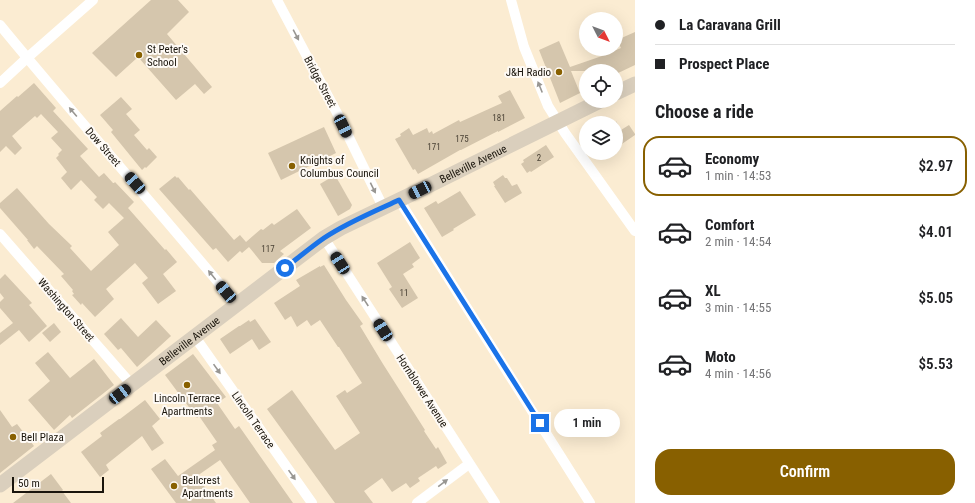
<!DOCTYPE html>
<meta charset="utf-8">
<style>
:root{--surface:#fff;--page:#f6f6f6;--text:#202124;--muted:#757577;--line:#e0e0e0;--accent:#886000}
body{margin:0;font-family:"Roboto Condensed",sans-serif;background:var(--page);color:var(--text);height:100vh;display:flex;flex-direction:column;font-size:15px;white-space:nowrap}
*{box-sizing:border-box;margin:0}
p{font-size:13px;color:var(--muted)}
.icon{flex:none;width:22px;height:22px;fill:none;stroke:currentColor;stroke-width:2;stroke-linecap:round;stroke-linejoin:round}
.map{position:relative;flex:1;overflow:hidden}
.side{display:flex;flex-direction:column;background:var(--surface);width:340px}
.side>*{flex:none}
.guide{display:grid;align-content:center;height:88px;padding:0 20px;background:var(--surface)}
.needle{width:26px;rotate:132deg}
.buttons{position:absolute;left:579px;top:12px;display:grid;gap:8px}
.buttons a{display:grid;place-items:center;width:44px;height:44px;border-radius:50%;background:var(--surface);box-shadow:0 4px 16px #0002;font-size:20px}
.scale{position:absolute;left:12px;bottom:10px;width:92px;box-sizing:border-box;padding-left:4px;border:2px solid #1a150c;border-top:0;font-size:11px;line-height:14px;white-space:nowrap;color:#1a150c;-webkit-text-stroke:3px #fefaf5;paint-order:stroke}
.end{position:absolute;width:18px;height:18px;margin:-9px;border:5px solid #1a73e8;background:#fff;box-shadow:0 0 0 2px #fff}
.from{border-radius:50%}
.bubble{position:absolute;height:28px;border-radius:14px;background:var(--surface);box-shadow:0 4px 16px #0002;font-size:13px;font-weight:600;line-height:28px;text-align:center}
.car{position:absolute;width:12px;height:24px;margin:-12px -6px;border-radius:5px;box-shadow:0 0 3px 1px #0007;background:linear-gradient(#222 24%,#8ab4d8 0 40%,#222 0 76%,#8ab4d8 0 86%,#222 0)}
.guide b{display:flex;align-items:center;gap:14px;height:38px;font-size:15px}
.guide b+b{border-top:1px solid var(--line)}
.guide i{width:10px;height:10px;background:var(--text)}
ul{padding:0;list-style:none}
li{display:flex;align-items:center;gap:12px;height:60px;margin:0 8px 6px;padding:0 12px;border:2px solid transparent;border-radius:16px}
li div{flex:1}
li b{display:block;font-size:15px}
li em{font-style:normal;font-weight:600}
li.on{border-color:var(--accent)}
li>.icon{width:36px;height:36px;stroke-width:1.5}
h2{padding:0 20px;font-size:18px;line-height:48px}
.action{display:flex;gap:8px;margin-top:auto;padding:8px 20px}
.action a{flex:1;height:46px;border-radius:16px;background:var(--accent);color:#fff;font-size:16px;font-weight:600;line-height:46px;text-align:center}
main{display:flex;flex:1;min-height:0}
.map>svg:first-child{display:block}
.building{fill:#d5c6ad}
.lines{fill:none;stroke-linecap:round;stroke-linejoin:round}
.street{stroke:#fff;stroke-width:10}
.secondary{stroke:#dacfbd;stroke-width:15}
.oneway{fill:#989692}
.route{stroke:#1a73e8;stroke-width:5}
.poi-dot{fill:#886000;stroke:#fefaf5;stroke-width:1.5}
.labels{text-anchor:middle;dominant-baseline:central;stroke-width:4;stroke-linejoin:round;paint-order:stroke}
.number-label{font-size:9px;fill:#494134}
.poi-label{font-size:11px;fill:#1a150c;stroke:#fefaf5;text-anchor:start}
.street-label{font-size:11px;fill:#1a150c;stroke:#fefaf5}
</style>
<main>
<div class="map">
<svg width="635" height="503" viewBox="0 0 635 503">
<rect width="100%" height="100%" fill="#fbecd2"/>
<g class="building">
<path d="M151,0H178L189,12L167,34L212,87L204,94L195,84L176,100L138,57L116,77L92,53Z"/>
<path d="M635,32V65L616,74V71H571L580,93L560,103L539,50L559,41L570,67L602,56L621,48L617,40Z"/>
<path d="M34,83L56,108L53,111L88,149L80,156L99,177L104,173L113,183H114L115,182L134,202L128,208L165,250L166,249L177,262L163,274L176,291L158,304L142,283L148,278L135,263L106,289L114,299L95,317L82,303L81,305L72,295L74,294L72,291L73,290L61,276L64,274L37,246L34,249L27,240H28L0,208V203L17,188L49,224L72,246L70,248L91,271L119,245L108,232L124,218L109,203L103,209L94,200L97,197L81,180L71,190L61,178L67,172L56,158L59,155L58,154L62,150L51,138L58,132L41,114L37,118L35,116L12,136L22,148L15,155L6,146L0,152V111L17,96L18,97Z"/>
<path d="M510,90L525,118L498,132V131L461,150H460L418,174L415,169L413,170L395,139L401,136L400,134L409,128L413,135L427,128L429,133L432,131L433,134L459,120L460,122L502,103L498,96Z"/>
<path d="M121,97L132,109L126,114L140,130L134,135L147,150L149,148L157,157L146,168L145,167L142,170L111,132L113,130L100,115Z"/>
<path d="M616,121L621,130L629,125L635,134V135L616,148Z"/>
<path d="M324,127L336,153L281,180L268,153Z"/>
<path d="M546,145L554,157L531,172L530,171L527,173L521,164L524,162L523,160Z"/>
<path d="M335,175L352,205L350,209L338,216L320,184Z"/>
<path d="M503,175L505,178H507L512,186L517,184L522,193L505,203L494,186H495L493,182Z"/>
<path d="M175,176L177,178L178,177L189,190L190,189L234,240L240,235L246,242L261,229L263,230L272,223L274,225L297,209L311,228L280,251L284,254L274,263H262L249,247L242,253L240,251L228,262L216,248L213,250L159,189Z"/>
<path d="M460,191L476,215L453,229L454,230L442,237L424,208L436,201L438,204Z"/>
<path d="M410,242L420,258L412,264L414,267L403,274L418,298L402,308L389,289L392,287L377,263Z"/>
<path d="M324,265L346,300L363,324L360,326L383,364L425,430L424,431L436,449L438,447L447,463L438,469L436,466L418,478L420,481L410,488L406,483L392,492L382,478L364,491L373,503H335L267,409L292,390L335,450L360,433L336,396L345,390L347,393L362,383L339,347H338L320,320L311,326L307,320L297,327L291,316L285,320L274,303L300,286L296,280L320,266V267Z"/>
<path d="M5,274L32,303L29,305L47,326L29,342L19,330L0,345V333L13,323L0,308V302L4,298L0,293V279Z"/>
<path d="M121,318L138,337L156,320L171,336L137,367L121,348L118,350L104,334Z"/>
<path d="M255,319L271,342L259,350L252,339L230,354L220,339L239,326H240L249,320L250,322Z"/>
<path d="M54,323L61,332L50,342L42,333Z"/>
<path d="M48,352L70,378L94,359L114,385L72,418L70,415L54,430L28,400L50,381L35,363Z"/>
<path d="M193,354L226,397L217,403L235,429L239,426L293,503H250L220,460L197,476L216,503H176L151,469L165,459L178,476L215,450L212,445L217,442L199,416L197,418L165,375Z"/>
<path d="M145,400L160,419L152,426L164,443L152,451L142,436L107,464L106,465L109,470L100,477L81,452L102,436L100,433L119,419H120Z"/>
<path d="M0,410L12,427L17,424L34,446L0,473Z"/>
<path d="M51,474L63,490L62,491L71,503H13Z"/>
</g>
<g class="lines">
<g class="street">
<path d="M277,0L337,113L383,207"/>
<path d="M511,0L524,47L548,106L565,133L635,231"/>
<path d="M0,25C77,119 159,210 237,305"/>
<path d="M0,83L27,58L93,0"/>
<path d="M399,200L590,503"/>
<path d="M0,234L132,385"/>
<path d="M324,238L495,503"/>
<path d="M195,337L312,503"/>
<path d="M417,503L469,464"/>
</g>
<g class="secondary">
<path d="M616,93L635,84"/>
<path id="s1" d="M0,485L324,238L341,228L420,190L600,101"/>
</g>
</g>
<defs><path id="oneway-solid" d="M-6-.8H1V-3.2L6.5 0L1 3.2V.8H-6Z"/></defs>
<g class="oneway">
<use href="#oneway-solid" transform="translate(296 35) rotate(62)"/>
<use href="#oneway-solid" transform="translate(540 87) rotate(-112)"/>
<use href="#oneway-solid" transform="translate(73 112) rotate(-130)"/>
<use href="#oneway-solid" transform="translate(373 188) rotate(64)"/>
<use href="#oneway-solid" transform="translate(212 275) rotate(-129)"/>
<use href="#oneway-solid" transform="translate(365 301) rotate(-123)"/>
<use href="#oneway-solid" transform="translate(217 369) rotate(55)"/>
<use href="#oneway-solid" transform="translate(292 475) rotate(55)"/>
<use href="#oneway-solid" transform="translate(443 483) rotate(-37)"/>
</g>
<g class="lines">
<path class="route" d="M285,268C298,258 311,247 324,238C346,223 375,211 399,200L540,423"/>
</g>
<g class="poi-dot">
<circle cx="139" cy="55" r="4"/>
<circle cx="559" cy="72" r="4"/>
<circle cx="292" cy="166" r="4"/>
<circle cx="187" cy="385" r="4"/>
<circle cx="13" cy="437" r="4"/>
<circle cx="174" cy="486" r="4"/>
</g>
<g class="labels">
<g class="number-label">
<text x="499" y="118">181</text>
<text x="462" y="139">175</text>
<text x="434" y="147">171</text>
<text x="539" y="158">2</text>
<text x="268" y="249">117</text>
<text x="404" y="293">11</text>
</g>
<g class="poi-label">
<text x="147" y="49">St Peter's<tspan x="147" dy="13">School</tspan></text>
<text x="551" y="72" text-anchor="end">J&amp;H Radio</text>
<text x="300" y="160">Knights of<tspan x="300" dy="13">Columbus Council</tspan></text>
<text x="187" y="398" text-anchor="middle">Lincoln Terrace<tspan x="187" dy="13">Apartments</tspan></text>
<text x="21" y="437">Bell Plaza</text>
<text x="182" y="480">Bellcrest<tspan x="182" dy="13">Apartments</tspan></text>
</g>
<g class="street-label">
<text transform="translate(320 82) rotate(62)">Bridge Street</text>
<text transform="translate(103 147) rotate(49)">Dow Street</text>
<text stroke="none"><textPath href="#s1" startOffset="574">Belleville Avenue</textPath></text>
<text transform="translate(66 310) rotate(49)">Washington Street</text>
<text stroke="none"><textPath href="#s1" startOffset="238">Belleville Avenue</textPath></text>
<text transform="translate(422 391) rotate(57)">Hornblower Avenue</text>
<text transform="translate(253 420) rotate(55)">Lincoln Terrace</text>
</g>
</g>
</svg>
<div class="buttons">
<a><svg class="needle" viewBox="-14 -14 28 28"><path d="M0-13l5 13h-10z" fill="#e53935"/><path d="M0 13l5-13h-10z" fill="#757577"/></svg></a>
<a><svg class="icon" aria-label="locate" viewBox="0 0 24 24"><circle cx="12" cy="12" r="6"/><path d="M12 2v4M12 18v4M2 12h4M18 12h4"/></svg></a>
<a><svg class="icon" aria-label="layers" viewBox="0 0 24 24"><path d="M12 4l9 5-9 5-9-5zM3 14l9 5 9-5"/></svg></a>
</div>
<div class="scale">50 m</div>
<i class="end from" style="left:285px;top:268px"></i>
<i class="end" style="left:540px;top:423px"></i>
<div class="bubble" style="left:554px;top:409px;width:66px">1 min</div>
<i class="car" style="left:343px;top:126px;rotate:154deg"></i>
<i class="car" style="left:135px;top:183px;rotate:319deg"></i>
<i class="car" style="left:420px;top:190px;rotate:244deg"></i>
<i class="car" style="left:340px;top:263px;rotate:327deg"></i>
<i class="car" style="left:226px;top:292px;rotate:320deg"></i>
<i class="car" style="left:383px;top:330px;rotate:327deg"></i>
<i class="car" style="left:120px;top:394px;rotate:53deg"></i>
</div>
<section class="side">
<div class="guide">
<b><i class="from"></i>La Caravana Grill</b>
<b><i></i>Prospect Place</b>
</div>
<h2>Choose a ride</h2>
<ul>
<li class="on"><svg class="icon" aria-label="car" viewBox="0 0 24 24"><path d="M5 17H2v-5l4-1 3-4h7l3 4 3 1v5h-3M9 17h6M6 11h13"/><circle cx="7" cy="17" r="2"/><circle cx="17" cy="17" r="2"/></svg><div><b>Economy</b><p>1 min · 14:53</p></div><em>$2.97</em></li>
<li><svg class="icon" aria-label="car" viewBox="0 0 24 24"><path d="M5 17H2v-5l4-1 3-4h7l3 4 3 1v5h-3M9 17h6M6 11h13"/><circle cx="7" cy="17" r="2"/><circle cx="17" cy="17" r="2"/></svg><div><b>Comfort</b><p>2 min · 14:54</p></div><em>$4.01</em></li>
<li><svg class="icon" aria-label="car" viewBox="0 0 24 24"><path d="M5 17H2v-5l4-1 3-4h7l3 4 3 1v5h-3M9 17h6M6 11h13"/><circle cx="7" cy="17" r="2"/><circle cx="17" cy="17" r="2"/></svg><div><b>XL</b><p>3 min · 14:55</p></div><em>$5.05</em></li>
<li><svg class="icon" aria-label="car" viewBox="0 0 24 24"><path d="M5 17H2v-5l4-1 3-4h7l3 4 3 1v5h-3M9 17h6M6 11h13"/><circle cx="7" cy="17" r="2"/><circle cx="17" cy="17" r="2"/></svg><div><b>Moto</b><p>4 min · 14:56</p></div><em>$5.53</em></li>
</ul>
<div class="action"><a>Confirm</a></div>
</section>
</main>
